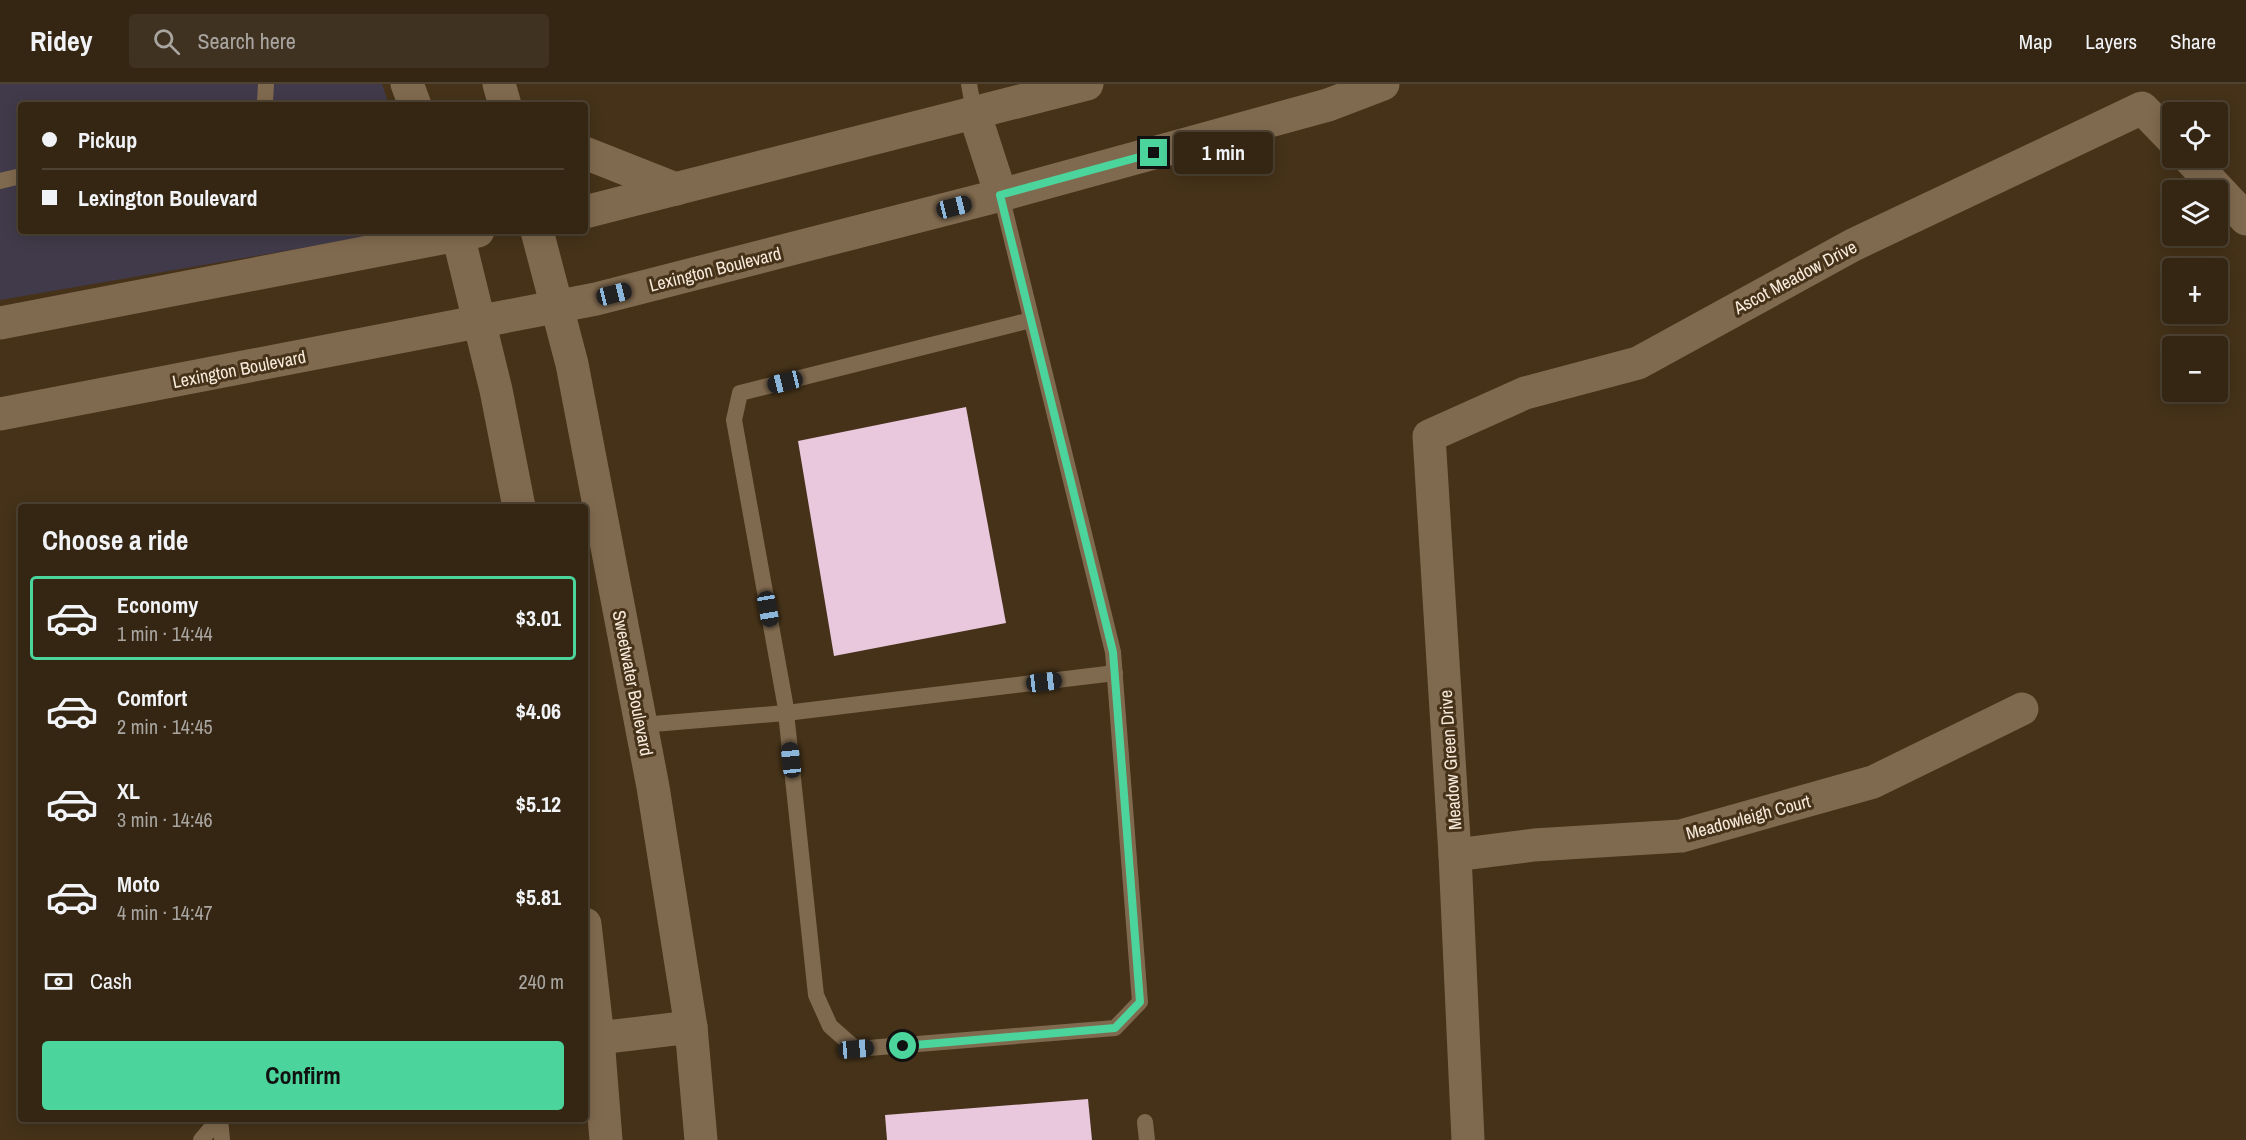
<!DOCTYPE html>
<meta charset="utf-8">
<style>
:root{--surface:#342613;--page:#3f3221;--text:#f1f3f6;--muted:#a9a5a0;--line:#4e4333;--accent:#4bd49b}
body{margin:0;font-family:"Archivo Narrow",sans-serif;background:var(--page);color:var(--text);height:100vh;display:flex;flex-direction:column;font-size:22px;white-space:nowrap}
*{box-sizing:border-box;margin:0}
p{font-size:20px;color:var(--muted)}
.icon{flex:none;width:33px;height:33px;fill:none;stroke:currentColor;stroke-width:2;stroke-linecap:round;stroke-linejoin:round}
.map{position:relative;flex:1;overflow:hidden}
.panel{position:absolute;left:18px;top:420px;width:570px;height:618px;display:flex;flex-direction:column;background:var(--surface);border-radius:6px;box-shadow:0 3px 15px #0003,0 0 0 2px var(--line)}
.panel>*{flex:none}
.banner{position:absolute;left:18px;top:18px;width:570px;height:132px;border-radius:6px;box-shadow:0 3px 15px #0003,0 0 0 2px var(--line);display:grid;align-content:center;height:132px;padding:0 24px;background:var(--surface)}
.fabs{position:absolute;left:2162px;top:18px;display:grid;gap:12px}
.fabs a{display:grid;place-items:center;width:66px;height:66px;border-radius:6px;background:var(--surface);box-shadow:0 3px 15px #0003,0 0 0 2px var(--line);font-size:30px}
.end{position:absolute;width:27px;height:27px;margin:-14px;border:8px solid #4bd49b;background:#111;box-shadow:0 0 0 3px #111}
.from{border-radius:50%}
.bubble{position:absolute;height:42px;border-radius:6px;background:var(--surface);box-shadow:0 3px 15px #0003,0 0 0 2px var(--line);font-size:20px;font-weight:700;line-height:42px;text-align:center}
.car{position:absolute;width:18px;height:36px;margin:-18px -9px;border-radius:8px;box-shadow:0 0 4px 2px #0007;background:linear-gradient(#222 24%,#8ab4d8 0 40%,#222 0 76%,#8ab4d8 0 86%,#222 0)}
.banner b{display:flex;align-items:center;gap:21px;height:57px;font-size:22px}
.banner b+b{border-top:2px solid var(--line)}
.banner i{width:15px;height:15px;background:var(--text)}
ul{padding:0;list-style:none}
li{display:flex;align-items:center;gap:18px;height:84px;margin:0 12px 9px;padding:0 12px;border:3px solid transparent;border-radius:6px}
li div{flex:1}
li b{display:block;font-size:22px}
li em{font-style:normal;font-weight:700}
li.selected{border-color:var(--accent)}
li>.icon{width:54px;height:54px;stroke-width:1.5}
h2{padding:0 24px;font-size:27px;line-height:72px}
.pay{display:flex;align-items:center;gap:15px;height:66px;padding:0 24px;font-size:22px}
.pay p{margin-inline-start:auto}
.primary-button{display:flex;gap:12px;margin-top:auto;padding:12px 24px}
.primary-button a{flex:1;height:69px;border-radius:6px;background:var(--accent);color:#111;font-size:24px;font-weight:700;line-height:69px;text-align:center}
header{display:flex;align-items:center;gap:36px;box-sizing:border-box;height:84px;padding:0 30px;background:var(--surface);border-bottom:2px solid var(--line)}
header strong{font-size:28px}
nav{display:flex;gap:33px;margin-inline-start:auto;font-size:21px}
.search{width:420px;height:54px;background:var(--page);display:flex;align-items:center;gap:15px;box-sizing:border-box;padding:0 21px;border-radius:6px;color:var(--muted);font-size:22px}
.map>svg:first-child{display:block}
.commercial{fill:#413a4a}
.building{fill:#e9c7dd}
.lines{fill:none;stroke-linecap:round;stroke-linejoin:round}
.lane{stroke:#806a4f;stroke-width:16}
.street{stroke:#806a4f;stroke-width:33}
.secondary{stroke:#806a4f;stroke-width:33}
.route{stroke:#4bd49b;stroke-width:8}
.labels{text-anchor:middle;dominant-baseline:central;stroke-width:6;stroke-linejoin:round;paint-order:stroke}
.street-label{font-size:18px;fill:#f7eadb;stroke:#453219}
</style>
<header>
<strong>Ridey</strong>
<div class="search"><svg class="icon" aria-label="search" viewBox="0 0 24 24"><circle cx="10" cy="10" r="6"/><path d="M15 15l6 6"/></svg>Search here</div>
<nav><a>Map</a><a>Layers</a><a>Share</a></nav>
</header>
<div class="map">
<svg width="2246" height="1056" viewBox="0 0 2246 1056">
<rect width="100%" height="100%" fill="#453219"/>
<path class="commercial" d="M0,0H382L389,21H21V147H401L0,216Z"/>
<g class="building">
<path d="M966,323L1006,539L834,572L798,357Z"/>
<path d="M1088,1015L1092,1056H887L885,1031Z"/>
</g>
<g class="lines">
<g class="lane">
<path d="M969,0L974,28"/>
<path d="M263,21L265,18L266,0"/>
<path d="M0,97L21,92"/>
<path d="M1001,111L1113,568L1140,918L1115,944L856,965L830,942L816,911L785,619L734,336L740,309L1031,236"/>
<path d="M641,641L786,629L1115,589"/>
<path d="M220,1035L222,1056"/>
<path d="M1145,1038L1147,1056"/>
<path d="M201,1056L219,1035"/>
</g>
<g class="street">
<path d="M2189,74L2246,135"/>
<path d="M1455,771L1534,761L1681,752L1873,698L2022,625"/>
<path d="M1468,1056L1455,771L1429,352L1525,309L1638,279L1853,161L2142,24L2172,55"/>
</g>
<g class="secondary">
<path d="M407,0L415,21"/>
<path d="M499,0L505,21"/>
<path d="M974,28L1001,111"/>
<path d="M585,69L676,105"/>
<path d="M585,128L1087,0"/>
<path d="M457,147L496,306L519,423"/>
<path d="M537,147L572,280L653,703L691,943L701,1056"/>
<path d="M0,239L478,147"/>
<path d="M0,330L596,215L1001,111L1328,21L1383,0"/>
<path d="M585,840L598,954L606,1056"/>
<path d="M598,954L691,943"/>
</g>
</g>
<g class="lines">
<path class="route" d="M903,962L1115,944L1140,918L1113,568L1000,111L1154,69"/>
</g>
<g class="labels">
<g class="street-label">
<text transform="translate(715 185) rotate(-14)">Lexington Boulevard</text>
<text transform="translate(1795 193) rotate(-28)">Ascot Meadow Drive</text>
<text transform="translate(239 285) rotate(-11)">Lexington Boulevard</text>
<text transform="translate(633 599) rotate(79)">Sweetwater Boulevard</text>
<text transform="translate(1450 676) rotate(-94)">Meadow Green Drive</text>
<text transform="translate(1748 733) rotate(-15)">Meadowleigh Court</text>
</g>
</g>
</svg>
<div class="fabs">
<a><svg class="icon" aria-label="locate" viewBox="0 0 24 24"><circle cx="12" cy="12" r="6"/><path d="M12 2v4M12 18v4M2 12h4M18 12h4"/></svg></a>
<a><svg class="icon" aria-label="layers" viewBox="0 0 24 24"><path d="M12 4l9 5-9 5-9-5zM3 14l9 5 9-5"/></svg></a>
<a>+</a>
<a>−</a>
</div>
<i class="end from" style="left:903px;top:962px"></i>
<i class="end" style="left:1154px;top:69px"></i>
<div class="bubble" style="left:1174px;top:48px;width:99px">1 min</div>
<i class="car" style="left:954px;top:123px;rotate:76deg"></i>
<i class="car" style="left:614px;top:210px;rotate:76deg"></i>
<i class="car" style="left:785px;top:298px;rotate:256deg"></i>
<i class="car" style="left:768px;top:525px;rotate:170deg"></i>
<i class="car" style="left:1044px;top:598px;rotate:83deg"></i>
<i class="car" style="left:791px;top:676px;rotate:354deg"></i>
<i class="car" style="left:856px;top:965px;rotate:85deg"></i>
<div class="banner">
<b><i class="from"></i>Pickup</b>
<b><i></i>Lexington Boulevard</b>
</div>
<section class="panel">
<h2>Choose a ride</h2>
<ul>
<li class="selected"><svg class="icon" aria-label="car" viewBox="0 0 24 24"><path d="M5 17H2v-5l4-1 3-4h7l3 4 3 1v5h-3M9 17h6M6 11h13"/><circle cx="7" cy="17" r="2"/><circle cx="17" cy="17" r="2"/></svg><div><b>Economy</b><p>1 min · 14:44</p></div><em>$3.01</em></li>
<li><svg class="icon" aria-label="car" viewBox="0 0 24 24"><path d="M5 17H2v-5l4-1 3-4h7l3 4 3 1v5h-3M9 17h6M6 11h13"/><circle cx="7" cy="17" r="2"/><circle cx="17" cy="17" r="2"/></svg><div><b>Comfort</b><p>2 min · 14:45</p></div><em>$4.06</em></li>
<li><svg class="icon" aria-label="car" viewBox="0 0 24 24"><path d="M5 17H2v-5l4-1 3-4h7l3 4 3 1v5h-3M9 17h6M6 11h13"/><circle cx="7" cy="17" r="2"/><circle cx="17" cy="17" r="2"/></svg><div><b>XL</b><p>3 min · 14:46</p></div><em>$5.12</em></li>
<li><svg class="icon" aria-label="car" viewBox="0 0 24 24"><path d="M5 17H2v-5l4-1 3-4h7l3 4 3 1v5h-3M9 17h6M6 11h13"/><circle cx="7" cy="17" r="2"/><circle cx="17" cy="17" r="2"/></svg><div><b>Moto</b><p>4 min · 14:47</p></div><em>$5.81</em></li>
</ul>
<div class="pay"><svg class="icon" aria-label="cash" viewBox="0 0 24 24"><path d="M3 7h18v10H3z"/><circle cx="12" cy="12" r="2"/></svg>Cash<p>240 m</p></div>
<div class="primary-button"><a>Confirm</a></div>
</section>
</div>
